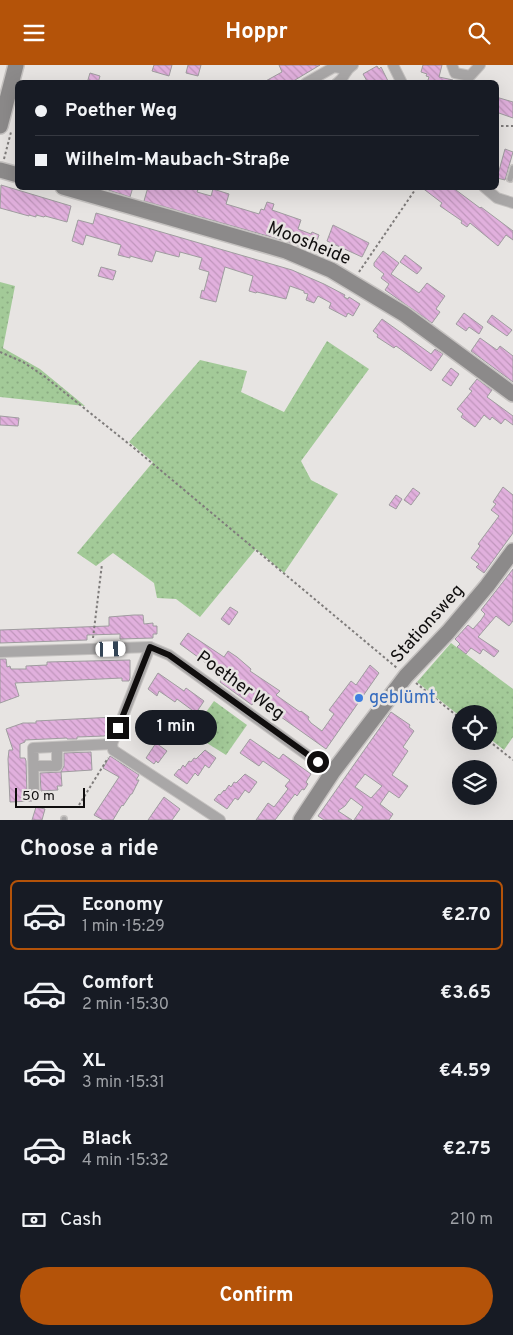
<!DOCTYPE html>
<meta charset="utf-8">
<style>
:root{--surface:#171b24;--page:#20242c;--text:#f1f3f6;--muted:#9ea1a6;--line:#363941;--accent:#b45309}
body{margin:0;font-family:Overpass,sans-serif;background:var(--page);color:var(--text);height:100vh;display:flex;flex-direction:column;font-size:19px;white-space:nowrap}
*{box-sizing:border-box;margin:0}
p{font-size:16px;color:var(--muted)}
.icon{flex:none;width:28px;height:28px;fill:none;stroke:currentColor;stroke-width:2;stroke-linecap:round;stroke-linejoin:round}
.map{position:relative;height:755px;overflow:hidden}
.panel{display:flex;flex-direction:column;background:var(--surface);flex:1}
.panel>*{flex:none}
.top-card{position:absolute;left:15px;top:15px;width:484px;height:110px;border-radius:8px;box-shadow:0 5px 20px #0002;display:grid;align-content:center;height:110px;padding:0 20px;background:var(--surface)}
.controls{position:absolute;left:452px;top:640px;display:grid;gap:10px}
.controls a{display:grid;place-items:center;width:45px;height:45px;border-radius:50%;background:var(--surface);box-shadow:0 5px 20px #0002;font-size:25px}
.scale{position:absolute;left:15px;bottom:12px;width:70px;box-sizing:border-box;padding-left:5px;border:2px solid #100e0e;border-top:0;font-size:14px;line-height:18px;white-space:nowrap;color:#100e0e;-webkit-text-stroke:4px #e7e4e2;paint-order:stroke}
.end{position:absolute;width:22px;height:22px;margin:-11px;border:6px solid #100e0e;background:#fff;box-shadow:0 0 0 2px #fff}
.from{border-radius:50%}
.bubble{position:absolute;height:35px;border-radius:18px;background:var(--surface);box-shadow:0 5px 20px #0002;font-size:16px;font-weight:700;line-height:35px;text-align:center}
.car{position:absolute;width:15px;height:30px;margin:-15px -8px;border-radius:6px;box-shadow:0 0 4px 1px #0007;background:linear-gradient(#fff 24%,#345 0 40%,#fff 0 76%,#345 0 86%,#fff 0)}
.top-card b{display:flex;align-items:center;gap:18px;height:48px;font-size:19px}
.top-card b+b{border-top:1px solid var(--line)}
.top-card i{width:12px;height:12px;background:var(--text)}
ul{padding:0;list-style:none}
li{display:flex;align-items:center;gap:15px;height:70px;margin:0 10px 8px;padding:0 10px;border:2px solid transparent;border-radius:8px}
li div{flex:1}
li b{display:block;font-size:19px}
li em{font-style:normal;font-weight:700}
li.on{border-color:var(--accent)}
li>.icon{width:45px;height:45px;stroke-width:1.5}
h2{padding:0 20px;font-size:22px;line-height:60px}
.pay{display:flex;align-items:center;gap:12px;height:55px;padding:0 20px;font-size:19px}
.pay p{margin-inline-start:auto}
.action{display:flex;gap:10px;margin-top:auto;padding:10px 20px}
.action a{flex:1;height:58px;border-radius:30px;background:var(--accent);color:#fff;font-size:20px;font-weight:700;line-height:58px;text-align:center}
header{display:flex;justify-content:space-between;align-items:center;height:65px;padding:0 20px;background:var(--accent);color:#fff;font-size:22px;font-weight:700}
.map>svg:first-child{display:block}
.grass{fill:url(#grass-dots)}
.building{fill:url(#building-back-hatch);stroke:#9f9c9f;fill-rule:evenodd}
.lines{fill:none;stroke-linecap:round;stroke-linejoin:round}
.lane-casing{stroke:#c5c2c0;stroke-width:8}
.street-casing{stroke:#c5c2c0;stroke-width:12}
.secondary-casing{stroke:#c5c2c0;stroke-width:18}
.path{stroke:#7f7c7b;stroke-width:2;stroke-dasharray:2.5 2.5;stroke-linecap:butt}
.lane{stroke:#a9a7a7;stroke-width:5}
.street{stroke:#a9a7a7;stroke-width:10}
.secondary{stroke:#8c8a8a;stroke-width:15}
.route{stroke:#100e0e;stroke-width:6}
.shop-dot{fill:#3f7fe0;stroke:#e7e4e2;stroke-width:2}
.labels{text-anchor:middle;dominant-baseline:central;stroke-width:5;stroke-linejoin:round;paint-order:stroke}
.street-label{font-size:18px;fill:#100e0e;stroke:#e7e4e2}
.shop-label{font-size:18px;fill:#366cbe;stroke:#e7e4e2;text-anchor:start}
</style>
<header><svg class="icon" aria-label="menu" viewBox="0 0 24 24"><path d="M4 6h16M4 12h16M4 18h16"/></svg>Hoppr<svg class="icon" aria-label="search" viewBox="0 0 24 24"><circle cx="10" cy="10" r="6"/><path d="M15 15l6 6"/></svg></header>
<div class="map">
<svg width="513" height="755" viewBox="0 0 513 755">
<defs>
<pattern id="grass-dots" width="8" height="8" patternUnits="userSpaceOnUse" patternTransform="scale(1.25)"><rect width="8" height="8" fill="#a3ca98"/><path d="M2 2h.1M6 6h.1" fill="none" stroke="#8bac82" stroke-width="1.8" stroke-linecap="round"/></pattern>
<pattern id="building-back-hatch" width="6" height="6" patternUnits="userSpaceOnUse" patternTransform="scale(1.25)"><rect width="6" height="6" fill="#e1b0dd"/><path d="M-1 5l2 2M0 0l6 6M5-1l2 2" fill="none" stroke="#c096bc"/></pattern>
</defs>
<rect width="100%" height="100%" fill="#e7e4e2"/>
<g class="grass">
<path d="M0,217L15,221L3,283L40,304L85,341L0,332Z"/>
<path d="M327,276L369,304L301,396L311,415L338,429L284,508L256,484L200,552L176,534L157,533L154,518L113,488L96,501L77,488L153,397L129,377L200,295L247,306L241,327L284,347Z"/>
<path d="M451,578L513,624V672L504,685L489,673V649H461V652L417,617Z"/>
<path d="M214,636L247,660L226,690L191,668Z"/>
</g>
<g class="building">
<path d="M154,0H172L169,11L152,6Z"/>
<path d="M188,0H201L198,11L186,8Z"/>
<path d="M279,0H320L290,18H262L282,7Z"/>
<path d="M423,0H442L439,12L453,15L452,18H427L429,12L426,11L427,9L421,7Z"/>
<path d="M377,1L379,4L381,2L389,18H368L363,9Z"/>
<path d="M90,8L100,11L98,18H87Z"/>
<path d="M496,32L513,37V53L496,47Z"/>
<path d="M505,84L513,87L505,115L497,113Z"/>
<path d="M1,120L71,141L67,157L45,151L44,152L36,150V152L29,150V151L0,143Z"/>
<path d="M105,122H133L130,132L105,124Z"/>
<path d="M148,122H199L197,127L211,131L213,124L229,129L226,139L259,149L261,144L264,145L267,137L274,139L272,145L301,155L298,164L311,169L312,167L319,170L313,187L289,177L144,136Z"/>
<path d="M421,122H452L480,143L481,142L513,166V175L506,170L498,181L470,158L467,162L461,158L462,156L440,141L442,138Z"/>
<path d="M96,148L292,205L324,219L345,230L344,232L348,234L349,232L360,239L353,251L348,248L346,252L329,243L331,238L318,231L314,238L306,235L308,229L304,228V226L290,221L286,234L257,227L256,228L249,226L253,211L225,202L216,237L200,233L202,225L204,226L209,207L199,204L202,193L180,187L179,192L156,186L152,197L130,191V193L118,190L121,180L86,170L83,180L72,176L78,155L93,159Z"/>
<path d="M333,160L369,178L362,192L327,176Z"/>
<path d="M383,186L399,198L391,209L419,228L427,218L445,231L436,244L440,247L432,258L385,225L389,219L381,213L384,209L374,201V198Z"/>
<path d="M405,190L422,203L417,209L400,197Z"/>
<path d="M101,202L116,206L113,215L98,211Z"/>
<path d="M464,248L483,262L479,269L469,262L466,266L456,259Z"/>
<path d="M492,250L512,265L507,271L487,257Z"/>
<path d="M382,254L431,289L435,284L443,289L431,306L396,281L394,283L377,272L378,270L373,266Z"/>
<path d="M480,273L497,285L500,281L513,291V317L471,286Z"/>
<path d="M451,303L459,309L451,321L442,315Z"/>
<path d="M477,314L492,325L487,332L513,351V360L505,354L501,359L492,352L490,355L484,350L475,362L461,352L463,349L457,344L472,326L469,324Z"/>
<path d="M0,351L19,353L18,361L0,360Z"/>
<path d="M503,422L513,430V468L484,508L476,502L479,499L471,493L480,481L478,479L499,451L491,445L496,439L493,437Z"/>
<path d="M413,423L420,428L411,440L404,435Z"/>
<path d="M396,430L402,434L396,444L389,440Z"/>
<path d="M513,504V556L509,561L496,551L478,572L499,586L494,592L483,584L480,589L471,583L466,589L457,582L460,579L455,574L468,560L473,564L481,555L485,549L481,545Z"/>
<path d="M230,542L238,547L229,560L221,554Z"/>
<path d="M134,550H143L144,559L153,558V561H157V569H153V573L120,574V569L87,570V575L0,578V565L109,561V552Z"/>
<path d="M188,568L224,592L228,586L237,592L251,604L250,606L280,626L276,630L300,647L301,646L309,652L308,654L311,658L322,666L334,649L329,645L351,616L356,620L370,600L379,608L326,684L267,642L266,644L254,636L252,640L220,617L224,611L180,579Z"/>
<path d="M0,594H6L7,602L10,601L11,604H26V601L47,600V597L130,595V613L129,616H122V613L15,618L19,631L0,638Z"/>
<path d="M158,608L184,626L186,623L204,636L196,648L177,634L175,637L159,626L157,631L148,624Z"/>
<path d="M391,647L410,660L409,662L414,666L403,682L408,686L392,710L408,721L399,733L389,726L380,739L393,749L389,755H354L363,742L351,733L345,741L338,746L352,755H324L318,751ZM365,709L382,721L371,733L355,722Z"/>
<path d="M115,652L111,664H107V670L104,671L77,672V674H67V673L25,675V677L20,679V693H25L26,696L27,730L32,736L10,737L8,694L9,685H13L6,664L23,658H36V656Z"/>
<path d="M250,674L279,694L283,689L311,709L306,717L308,719L304,725L302,724L297,731L295,729L275,755H256L268,738L274,742L288,724L285,721L290,715L263,696L259,701L240,688Z"/>
<path d="M156,678L167,686L158,698L156,696L154,699L146,693Z"/>
<path d="M205,685L216,693L209,703L205,700L198,711L195,708L187,719L174,710L179,704L180,705L183,700L185,702L189,696L191,697L194,693L196,694Z"/>
<path d="M91,687L92,705L61,707L64,701V688Z"/>
<path d="M110,691L139,710L136,715H139L132,729H131L123,741L122,740L113,755H103L94,750L119,712L103,703Z"/>
<path d="M61,707L62,721H57L58,725L41,726L40,708Z"/>
<path d="M245,709L257,717L249,728L245,725L238,735L235,733L227,744L214,735L219,729L220,730L224,725L225,726L229,720L231,722L234,717L236,718Z"/>
<path d="M164,732L180,744L172,755H148Z"/>
<path d="M36,742L45,744L42,755H32Z"/>
</g>
<g class="lines">
<defs>
<g id="lane">
<path d="M510,114L513,103"/>
<path d="M64,755V754"/>
</g>
<g id="street">
<path d="M393,0L402,18"/>
<path d="M452,0L455,8L470,11L480,0"/>
<path d="M306,18L334,2L347,4"/>
<path d="M337,18C346,13 343,6 353,0"/>
<path d="M484,122L497,133L513,138"/>
<path d="M0,587L150,582L169,590L332,708"/>
<path d="M112,679L113,685L220,755"/>
<path d="M34,701H57V682"/>
<path d="M34,730L33,683L112,679L150,582"/>
</g>
<g id="secondary">
<path d="M0,61L16,0"/>
<path d="M0,105L18,110"/>
<path d="M63,122L286,186L331,205L404,249L513,329"/>
<path d="M301,755L332,708L406,611L448,567L487,521L513,486"/>
</g>
</defs>
<use href="#lane" class="lane-casing"/>
<use href="#street" class="street-casing"/>
<use href="#secondary" class="secondary-casing"/>
<g class="path">
<path d="M496,61H513"/>
<path d="M4,94L11,67"/>
<path d="M359,207L417,122"/>
<path d="M0,287L23,297L44,311L134,383L397,603"/>
<path d="M93,573L102,499"/>
<path d="M416,618L461,654"/>
<path d="M489,676L513,695"/>
<path d="M79,740L108,693"/>
</g>
<use href="#lane" class="lane"/>
<use href="#street" class="street"/>
<use href="#secondary" class="secondary"/>
</g>
<g class="lines">
<path class="route" d="M118,663L150,582L169,590L318,697"/>
</g>
<circle class="shop-dot" cx="359" cy="633" r="5"/>
<g class="labels">
<g class="street-label">
<text transform="translate(309 179) rotate(22)">Moosheide</text>
<text transform="translate(428 559) rotate(-48)">Stationsweg</text>
<text transform="translate(240 621) rotate(36)">Poether Weg</text>
</g>
<g class="shop-label">
<text x="369" y="633">geblümt</text>
</g>
</g>
</svg>
<div class="controls">
<a><svg class="icon" aria-label="locate" viewBox="0 0 24 24"><circle cx="12" cy="12" r="6"/><path d="M12 2v4M12 18v4M2 12h4M18 12h4"/></svg></a>
<a><svg class="icon" aria-label="layers" viewBox="0 0 24 24"><path d="M12 4l9 5-9 5-9-5zM3 14l9 5 9-5"/></svg></a>
</div>
<div class="scale">50 m</div>
<i class="end from" style="left:318px;top:697px"></i>
<i class="end" style="left:118px;top:663px"></i>
<div class="bubble" style="left:135px;top:645px;width:82px">1 min</div>
<i class="car" style="left:111px;top:584px;rotate:88deg"></i>
<div class="top-card">
<b><i class="from"></i>Poether Weg</b>
<b><i></i>Wilhelm-Maubach-Straße</b>
</div>
</div>
<section class="panel">
<h2>Choose a ride</h2>
<ul>
<li class="on"><svg class="icon" aria-label="car" viewBox="0 0 24 24"><path d="M5 17H2v-5l4-1 3-4h7l3 4 3 1v5h-3M9 17h6M6 11h13"/><circle cx="7" cy="17" r="2"/><circle cx="17" cy="17" r="2"/></svg><div><b>Economy</b><p>1 min · 15:29</p></div><em>€2.70</em></li>
<li><svg class="icon" aria-label="car" viewBox="0 0 24 24"><path d="M5 17H2v-5l4-1 3-4h7l3 4 3 1v5h-3M9 17h6M6 11h13"/><circle cx="7" cy="17" r="2"/><circle cx="17" cy="17" r="2"/></svg><div><b>Comfort</b><p>2 min · 15:30</p></div><em>€3.65</em></li>
<li><svg class="icon" aria-label="car" viewBox="0 0 24 24"><path d="M5 17H2v-5l4-1 3-4h7l3 4 3 1v5h-3M9 17h6M6 11h13"/><circle cx="7" cy="17" r="2"/><circle cx="17" cy="17" r="2"/></svg><div><b>XL</b><p>3 min · 15:31</p></div><em>€4.59</em></li>
<li><svg class="icon" aria-label="car" viewBox="0 0 24 24"><path d="M5 17H2v-5l4-1 3-4h7l3 4 3 1v5h-3M9 17h6M6 11h13"/><circle cx="7" cy="17" r="2"/><circle cx="17" cy="17" r="2"/></svg><div><b>Black</b><p>4 min · 15:32</p></div><em>€2.75</em></li>
</ul>
<div class="pay"><svg class="icon" aria-label="cash" viewBox="0 0 24 24"><path d="M3 7h18v10H3z"/><circle cx="12" cy="12" r="2"/></svg>Cash<p>210 m</p></div>
<div class="action"><a>Confirm</a></div>
</section>
